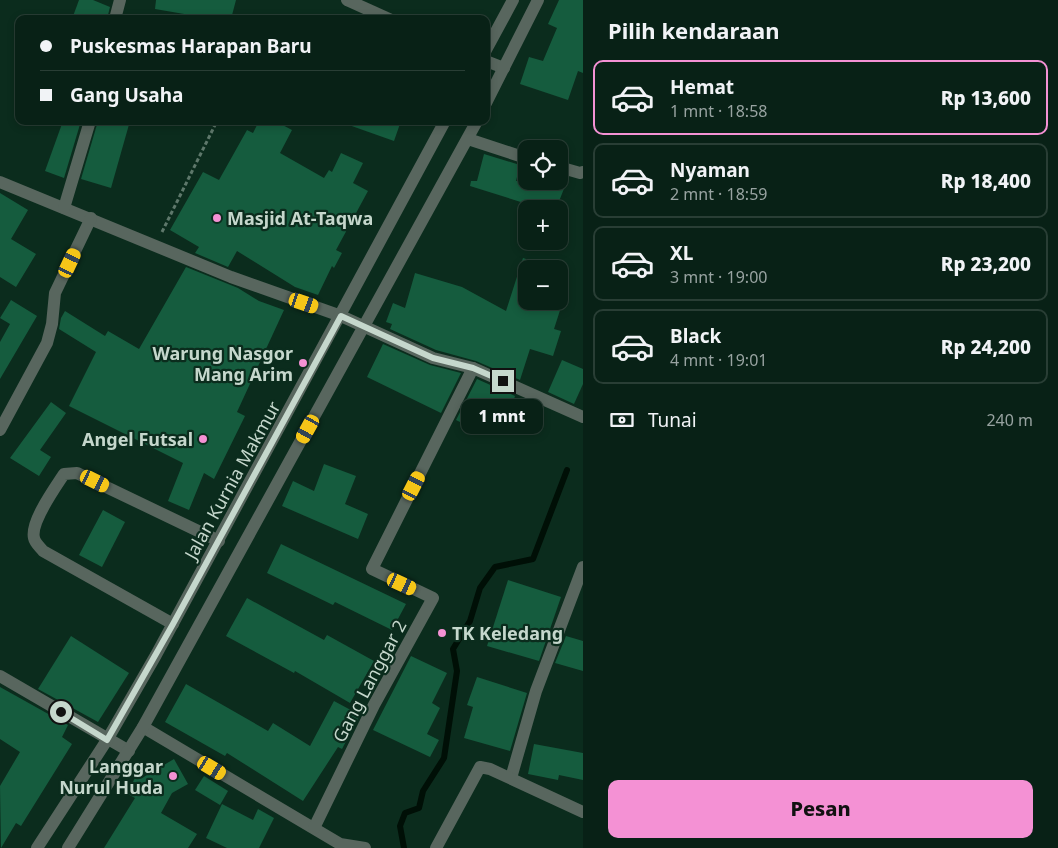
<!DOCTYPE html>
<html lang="id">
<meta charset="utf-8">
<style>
:root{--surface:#082116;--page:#11291f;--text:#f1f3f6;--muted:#98a3a1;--line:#293e35;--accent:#f491d4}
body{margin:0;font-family:"Noto Sans",sans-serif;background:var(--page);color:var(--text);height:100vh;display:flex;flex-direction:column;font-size:19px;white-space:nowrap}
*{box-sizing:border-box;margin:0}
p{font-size:16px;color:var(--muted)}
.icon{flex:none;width:28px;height:28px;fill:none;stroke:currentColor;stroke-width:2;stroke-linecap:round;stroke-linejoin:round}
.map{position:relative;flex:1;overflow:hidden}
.panel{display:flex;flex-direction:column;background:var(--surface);width:475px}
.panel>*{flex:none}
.guide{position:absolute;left:15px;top:15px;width:475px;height:110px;border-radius:10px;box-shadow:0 2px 8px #0003,0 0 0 1px var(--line);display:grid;align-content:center;height:110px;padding:0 25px;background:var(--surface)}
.controls{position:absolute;left:518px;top:140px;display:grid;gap:10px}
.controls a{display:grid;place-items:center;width:50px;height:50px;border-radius:10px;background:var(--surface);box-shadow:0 2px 8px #0003,0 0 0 1px var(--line);font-size:25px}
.end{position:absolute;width:22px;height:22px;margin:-11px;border:6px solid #c5d7cc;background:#111;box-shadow:0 0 0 2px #111}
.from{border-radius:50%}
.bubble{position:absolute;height:35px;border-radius:10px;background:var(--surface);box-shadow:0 2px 8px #0003,0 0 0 1px var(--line);font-size:16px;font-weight:800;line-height:35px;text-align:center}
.car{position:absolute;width:15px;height:30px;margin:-15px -8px;border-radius:6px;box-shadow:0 0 4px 1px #0007;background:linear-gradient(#f5c518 24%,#345 0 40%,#f5c518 0 76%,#345 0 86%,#f5c518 0)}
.guide b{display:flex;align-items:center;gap:18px;height:48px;font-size:19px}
.guide b+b{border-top:1px solid var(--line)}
.guide i{width:12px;height:12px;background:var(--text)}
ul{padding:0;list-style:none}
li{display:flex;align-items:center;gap:15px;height:75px;margin:0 10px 8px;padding:0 15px;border:2px solid var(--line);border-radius:10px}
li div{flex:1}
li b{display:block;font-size:19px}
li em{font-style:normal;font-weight:800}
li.active{border-color:var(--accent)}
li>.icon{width:45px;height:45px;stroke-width:1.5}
h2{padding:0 25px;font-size:22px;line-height:60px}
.pay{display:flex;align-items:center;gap:12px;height:55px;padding:0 25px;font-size:19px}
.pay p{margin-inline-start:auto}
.button{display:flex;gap:10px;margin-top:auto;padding:10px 25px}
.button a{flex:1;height:58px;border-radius:10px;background:var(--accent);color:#111;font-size:20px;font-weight:800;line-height:58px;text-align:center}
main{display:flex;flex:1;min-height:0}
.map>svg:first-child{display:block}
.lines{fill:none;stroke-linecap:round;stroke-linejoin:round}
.stream{stroke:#000f06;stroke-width:6}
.building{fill:#155c3e}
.path{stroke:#5e786b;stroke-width:3;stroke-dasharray:4 2.5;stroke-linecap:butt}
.minor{stroke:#58665e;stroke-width:12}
.route{stroke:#c5d7cc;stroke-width:6}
.poi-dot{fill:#f491d4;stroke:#0b2c1d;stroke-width:2}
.labels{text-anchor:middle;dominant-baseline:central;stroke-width:4.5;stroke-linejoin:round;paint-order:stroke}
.poi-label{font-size:18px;font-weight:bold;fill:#c5d7cc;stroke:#0b2c1d;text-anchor:end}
.street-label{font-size:18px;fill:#c5d7cc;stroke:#0b2c1d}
</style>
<main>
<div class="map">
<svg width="583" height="848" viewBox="0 0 583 848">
<rect width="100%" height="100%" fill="#0b2c1d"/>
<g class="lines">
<path class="stream" d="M404,848L400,826L405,813L419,808L423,791L444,758L457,671L453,649L470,621L480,588L495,567L533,559L567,470"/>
</g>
<g class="building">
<path d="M79,0H93L110,7L107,19H72Z"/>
<path d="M156,0H236L231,19H188L190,15L155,9Z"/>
<path d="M559,0H583V73L578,71L568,100L520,84L529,57L543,61L557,28L548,24Z"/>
<path d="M63,121H81L64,178L45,171Z"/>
<path d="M98,121H130L111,188L81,179Z"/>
<path d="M259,121H275L292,130L280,153L324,178L329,170L332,172L341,153L363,163L353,183L368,191L336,250L342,253L334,268L332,266L318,295L295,287L237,251L228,267L195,253L199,247L170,230L203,172L219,180L247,130L253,133Z"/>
<path d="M347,121H401L394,141L346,124Z"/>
<path d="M484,154L520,165L516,181H567L556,209H543L470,186L471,181H477Z"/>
<path d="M0,193L28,210L11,239L36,254L16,287L0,277Z"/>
<path d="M523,258L526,259V301H563L554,329L561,331L553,356L530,349L520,380L476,361L436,350L390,329L392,324L386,322L393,303L405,308L415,273L462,287L506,311Z"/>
<path d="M186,267L238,288L259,301L284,310L237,412L245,416L214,479L204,473L189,510L168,501L183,463L69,406L96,352L59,329L61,318L65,311L105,336L108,331L139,349Z"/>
<path d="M11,300L37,316L0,379V342L10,324L0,318Z"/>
<path d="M383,344L430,365L461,373L441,413L367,377Z"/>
<path d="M562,360L583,369V384L574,404L548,392Z"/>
<path d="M477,379L515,396L504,431L470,417L466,425L456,420Z"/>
<path d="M51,402L66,413L40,450L51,457L39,476L10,458Z"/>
<path d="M324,464L356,476L345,504L368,514L358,539L282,506L293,481L314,491Z"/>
<path d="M103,510L125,522L102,567L79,555Z"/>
<path d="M281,544L406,604L392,630L335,602L333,605L267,573Z"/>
<path d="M508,580L561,597L539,661L487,646Z"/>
<path d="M247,598L324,640L327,635L374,661L350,703L295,671L294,673L226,636Z"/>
<path d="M71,636L129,673L98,722L38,689Z"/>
<path d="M566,636L583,641V671L555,663Z"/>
<path d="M411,656L447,673L432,703L440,708L427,734L439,740L430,757L373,730Z"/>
<path d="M477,677L527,693L510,751L464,738L473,707L467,705Z"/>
<path d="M186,684L268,731L273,723L310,746L334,701L360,715L342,749L338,747L303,801L227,753L225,756L165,722Z"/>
<path d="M0,687L68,725L62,737L72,744L21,826L16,823L1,848L0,786L20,752L0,739Z"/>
<path d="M534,744L583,753V780L559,775L558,780L528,774Z"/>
<path d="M174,759L188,784L172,793L161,813L197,834L188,848H104L135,798L126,793L137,775L142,778Z"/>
<path d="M204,776L228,791L220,805L195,790Z"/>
<path d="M222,804L253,820L258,809L274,818L259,848H227L206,838Z"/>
</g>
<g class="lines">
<path class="path" d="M162,232L215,125"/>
<g class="minor">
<path d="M347,0L389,19"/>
<path d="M115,19L120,0"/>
<path d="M486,50L513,0"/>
<path d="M486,61L504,68"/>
<path d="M486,103L538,0"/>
<path d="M468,139L526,158"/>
<path d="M559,167L580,173L583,172"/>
<path d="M0,182L231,277L341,316L433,358L473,368L583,417"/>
<path d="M64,208L90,121"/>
<path d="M0,430L47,343L52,324L55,293L91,218"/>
<path d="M173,624L43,551C40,547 35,543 34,538C30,522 55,488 64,474L77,473L219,541"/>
<path d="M0,676L129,751"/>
<path d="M143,727L340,844L365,848"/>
<path d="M511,778L536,691L583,567"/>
<path d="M314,828L374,705L433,598L372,569L473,368"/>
<path d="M37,848L107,740L156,655L445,121"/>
<path d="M68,848L143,727L477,121"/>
<path d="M436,848L480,767L490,769L583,812"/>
</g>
</g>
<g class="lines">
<path class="route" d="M61,712L107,740L173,624L341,316L433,358L473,368L503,381"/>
</g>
<g class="poi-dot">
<circle cx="217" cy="218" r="5"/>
<circle cx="303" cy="363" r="5"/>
<circle cx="203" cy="439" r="5"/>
<circle cx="442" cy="633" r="5"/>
<circle cx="173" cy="776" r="5"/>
</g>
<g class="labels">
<g class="poi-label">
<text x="227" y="218" text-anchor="start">Masjid At-Taqwa</text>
<text x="293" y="353">Warung Nasgor<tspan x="293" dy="21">Mang Arim</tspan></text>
<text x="193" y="439">Angel Futsal</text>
<text x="452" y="633" text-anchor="start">TK Keledang</text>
<text x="163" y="766">Langgar<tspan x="163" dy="21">Nurul Huda</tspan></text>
</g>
<g class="street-label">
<text transform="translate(232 480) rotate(-61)">Jalan Kurnia Makmur</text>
<text transform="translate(369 681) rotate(-62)">Gang Langgar 2</text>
</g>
</g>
</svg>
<div class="controls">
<a><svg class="icon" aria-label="locate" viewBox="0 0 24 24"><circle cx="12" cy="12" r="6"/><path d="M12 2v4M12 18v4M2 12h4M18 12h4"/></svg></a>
<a>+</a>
<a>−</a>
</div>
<i class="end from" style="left:61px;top:712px"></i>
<i class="end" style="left:503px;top:381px"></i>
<div class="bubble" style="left:461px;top:399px;width:82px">1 mnt</div>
<i class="car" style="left:70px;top:263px;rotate:25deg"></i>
<i class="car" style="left:304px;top:303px;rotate:109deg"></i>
<i class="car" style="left:308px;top:429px;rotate:209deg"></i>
<i class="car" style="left:95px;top:481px;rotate:116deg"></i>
<i class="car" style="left:414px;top:486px;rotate:27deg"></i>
<i class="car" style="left:402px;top:584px;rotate:115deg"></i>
<i class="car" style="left:212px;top:768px;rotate:121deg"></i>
<div class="guide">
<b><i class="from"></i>Puskesmas Harapan Baru</b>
<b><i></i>Gang Usaha</b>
</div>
</div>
<section class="panel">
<h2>Pilih kendaraan</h2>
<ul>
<li class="active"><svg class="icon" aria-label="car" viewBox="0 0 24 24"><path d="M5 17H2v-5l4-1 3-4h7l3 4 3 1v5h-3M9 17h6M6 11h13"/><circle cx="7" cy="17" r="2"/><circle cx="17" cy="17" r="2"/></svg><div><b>Hemat</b><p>1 mnt · 18:58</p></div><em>Rp 13,600</em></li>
<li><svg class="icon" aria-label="car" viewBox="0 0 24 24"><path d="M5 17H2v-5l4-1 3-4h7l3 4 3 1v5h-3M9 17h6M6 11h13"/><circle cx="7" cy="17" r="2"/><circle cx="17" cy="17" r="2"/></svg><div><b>Nyaman</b><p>2 mnt · 18:59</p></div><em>Rp 18,400</em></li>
<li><svg class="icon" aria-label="car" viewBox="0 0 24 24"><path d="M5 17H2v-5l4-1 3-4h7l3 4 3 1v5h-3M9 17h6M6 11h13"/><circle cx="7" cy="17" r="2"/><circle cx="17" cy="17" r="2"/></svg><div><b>XL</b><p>3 mnt · 19:00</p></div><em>Rp 23,200</em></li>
<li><svg class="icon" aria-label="car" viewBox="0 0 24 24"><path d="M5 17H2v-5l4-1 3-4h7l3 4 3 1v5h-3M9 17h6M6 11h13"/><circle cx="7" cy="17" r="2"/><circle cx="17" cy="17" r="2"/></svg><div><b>Black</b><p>4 mnt · 19:01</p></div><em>Rp 24,200</em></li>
</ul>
<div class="pay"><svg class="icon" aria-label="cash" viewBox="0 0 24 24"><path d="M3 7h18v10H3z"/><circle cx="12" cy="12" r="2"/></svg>Tunai<p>240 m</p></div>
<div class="button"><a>Pesan</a></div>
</section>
</main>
